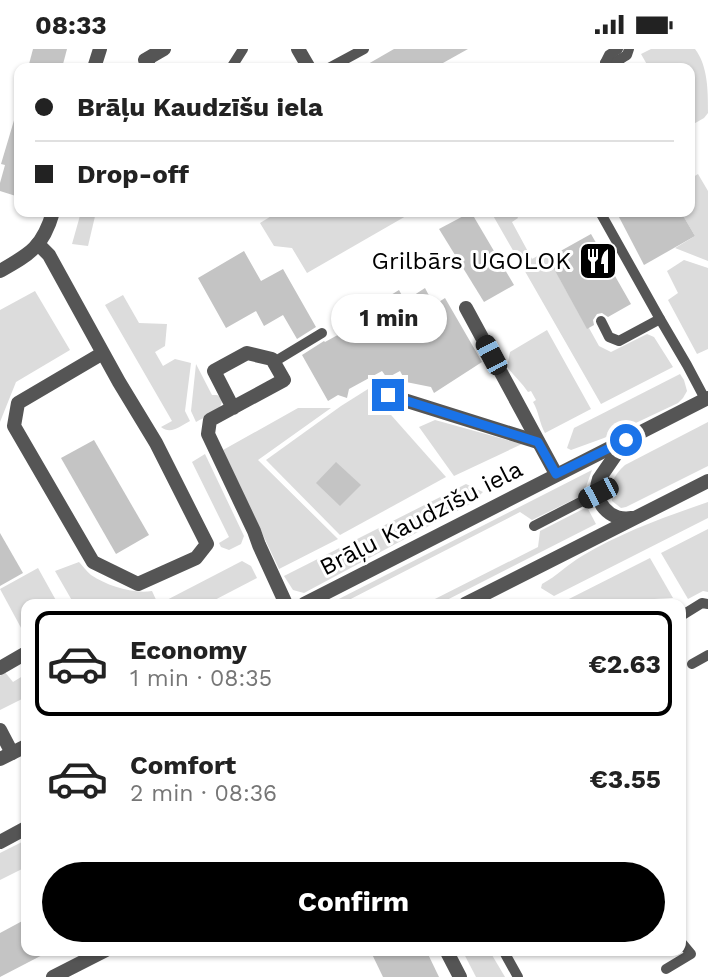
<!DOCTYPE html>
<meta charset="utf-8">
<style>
:root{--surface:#fff;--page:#f6f6f6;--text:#222;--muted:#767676;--line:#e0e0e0;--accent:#000}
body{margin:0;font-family:"Work Sans",sans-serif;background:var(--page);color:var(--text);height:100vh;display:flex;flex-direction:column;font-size:26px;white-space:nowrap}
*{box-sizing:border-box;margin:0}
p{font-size:23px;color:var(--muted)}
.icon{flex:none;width:38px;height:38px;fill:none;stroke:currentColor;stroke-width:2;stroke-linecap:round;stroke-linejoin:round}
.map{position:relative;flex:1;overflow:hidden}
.panel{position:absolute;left:21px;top:550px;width:665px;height:357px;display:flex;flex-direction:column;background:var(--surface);border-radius:14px;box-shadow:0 2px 5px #0004}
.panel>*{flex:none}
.guide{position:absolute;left:14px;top:14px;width:681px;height:154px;border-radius:14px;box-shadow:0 2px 5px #0004;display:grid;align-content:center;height:154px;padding:0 21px;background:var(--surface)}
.end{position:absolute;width:32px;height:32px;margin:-16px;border:9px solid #1a73e8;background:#fff;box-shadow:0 0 0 4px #fff}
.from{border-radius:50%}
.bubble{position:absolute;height:49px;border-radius:24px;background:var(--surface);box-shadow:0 2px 5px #0004;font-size:23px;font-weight:700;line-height:49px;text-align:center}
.car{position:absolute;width:21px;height:42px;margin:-21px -10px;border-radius:9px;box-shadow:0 0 5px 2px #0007;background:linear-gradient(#222 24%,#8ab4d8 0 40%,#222 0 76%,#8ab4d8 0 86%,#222 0)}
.guide b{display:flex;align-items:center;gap:24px;height:66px;font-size:26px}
.guide b+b{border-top:2px solid var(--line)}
.guide i{width:18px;height:18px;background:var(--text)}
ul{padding:12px 0 0;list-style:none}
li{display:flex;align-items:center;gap:21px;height:105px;margin:0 14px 10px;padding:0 7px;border:4px solid transparent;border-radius:14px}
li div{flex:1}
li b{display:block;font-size:26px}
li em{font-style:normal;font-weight:700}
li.on{border-color:var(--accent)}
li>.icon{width:63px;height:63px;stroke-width:1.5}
.cta{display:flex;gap:14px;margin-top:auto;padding:14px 21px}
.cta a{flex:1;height:80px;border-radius:42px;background:var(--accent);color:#fff;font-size:28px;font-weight:700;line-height:80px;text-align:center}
.status{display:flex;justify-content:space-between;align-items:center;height:49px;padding:0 35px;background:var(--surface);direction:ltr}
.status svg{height:19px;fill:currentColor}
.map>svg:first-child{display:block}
.green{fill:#dcdcdc}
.building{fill:#c4c4c4}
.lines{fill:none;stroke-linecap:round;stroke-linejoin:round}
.service{stroke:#555;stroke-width:10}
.minor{stroke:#555;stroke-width:14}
.tertiary{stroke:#555;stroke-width:14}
.route{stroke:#1a73e8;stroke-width:9}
.labels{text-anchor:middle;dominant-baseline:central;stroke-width:6;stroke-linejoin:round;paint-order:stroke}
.poi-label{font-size:24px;fill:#000;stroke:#fff;text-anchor:end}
.street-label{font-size:24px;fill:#000;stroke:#fff}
</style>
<div class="status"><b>08:33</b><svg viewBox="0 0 49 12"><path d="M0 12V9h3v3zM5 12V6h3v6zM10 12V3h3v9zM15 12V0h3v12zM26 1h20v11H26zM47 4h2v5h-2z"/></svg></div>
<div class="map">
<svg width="708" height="928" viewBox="0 0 708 928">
<rect width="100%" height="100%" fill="#fff"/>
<g class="green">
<path d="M651,0H695C708,17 708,42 708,64L704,69L690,77V19H649L641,5Z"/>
<path d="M698,125L708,142V212L675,199L695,187L681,163H690V130Z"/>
<path d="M81,163H96L88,197L72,195Z"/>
<path d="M278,163H413L307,224L292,199L274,197L260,174Z"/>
<path d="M491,163H506L517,167L518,169L512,173L532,210L545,203L587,279H589L599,297L611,303L647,285L654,288L673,318L601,355Z"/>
<path d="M684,211L708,219V300L697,305L668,251L678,244L667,222Z"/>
<path d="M35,242L70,301L16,333L0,373V261Z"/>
<path d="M123,246L139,274L167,275L165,297L155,303L163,317L175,310L191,314L185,362L190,372C180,377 171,386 161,378L172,372L105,256Z"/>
<path d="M547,281L591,360L545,384C539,373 539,363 533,353L536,351L531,342L528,343C522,334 514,327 507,318L510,303Z"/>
<path d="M196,315L212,346H217L222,349C223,363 206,367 196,373L191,362Z"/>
<path d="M680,325L684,331L687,342L683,349L678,354L604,389L571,401L567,399L574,379Z"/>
<path d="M368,340L446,428L340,486L266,411L341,357Z"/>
<path d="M298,359H331L258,411L338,490L279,520L223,401Z"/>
<path d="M435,371L522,395L454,427L419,378Z"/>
<path d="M708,373V417L626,458L621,459L612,452C609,436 613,427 625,416Z"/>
<path d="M205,405L244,487L241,495L229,501L221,498L219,494L229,488L192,413Z"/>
<path d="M592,421L583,446L532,471L520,463L341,555H329Z"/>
<path d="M466,435L483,443L470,455L304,544L293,541L284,527Z"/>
<path d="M708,453V469L554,547L541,539L542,535C557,527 568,515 582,507C622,483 665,468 708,453Z"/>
<path d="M587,458L596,475L439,555H425L538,498L540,482Z"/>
<path d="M708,480V543L703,542L688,550L661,504Z"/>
<path d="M650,509L673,549L559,555Z"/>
<path d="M242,512L251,517L257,529L207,555H159Z"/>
<path d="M79,513C83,517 86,522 91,526C108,537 132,545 152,542L158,555H74L55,522Z"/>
<path d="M38,519L58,555H26V588L0,540Z"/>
<path d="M4,622L13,633L26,625V648L0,661V627Z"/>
<path d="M26,791V818L0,831V804Z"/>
<path d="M462,901H489L505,928H476Z"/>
</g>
<g class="building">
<path d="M33,0H67L62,19H28Z"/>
<path d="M394,0H468L434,19H361Z"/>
<path d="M15,68H19V148L0,142V134L5,116L1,115Z"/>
<path d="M471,163L514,236L484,253L439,180Z"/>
<path d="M627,163H681L695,187L644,216L619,168Z"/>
<path d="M591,185L631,255L608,268L602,264L597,265L593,271L594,276L587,280L548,209Z"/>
<path d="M244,202L261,232L283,220L316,278L297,290L283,266L264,277L256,262L226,279L198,229Z"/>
<path d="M425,239L434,256L445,249L482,313L434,344L431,338L406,333L400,322L387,329L382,322L349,340L347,349L338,346L328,352L302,306L324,292L325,293L354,277L350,271L399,241L405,252Z"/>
<path d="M94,391L149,486L116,505L61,409Z"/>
<path d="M336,413L361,436L340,457L316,434Z"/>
<path d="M0,484L23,524L0,537Z"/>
<path d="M26,870V901H52L0,928V884Z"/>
<path d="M370,901H426L439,928H383Z"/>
</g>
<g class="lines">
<g class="service">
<path d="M605,14C614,15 619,11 627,6L629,0"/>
<path d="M605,14L609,6L618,0"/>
<path d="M231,19L243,0"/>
<path d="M329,19L364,0"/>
<path d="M600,163L660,270L687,316L705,350"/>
<path d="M601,272L609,288L619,292L660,270"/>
<path d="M274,313L322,284"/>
<path d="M534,477L598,444"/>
<path d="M681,567L702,554L708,555"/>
<path d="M692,615L708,606"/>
<path d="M503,901L518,928"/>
<path d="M666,920L691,905L681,893"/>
</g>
<g class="minor">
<path d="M298,0L309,19"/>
<path d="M94,19L100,0"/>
<path d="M150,19L145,11L164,0"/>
<path d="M38,195L49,206L119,333L156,394L207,495L196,509L138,535L93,513L14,377L18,354L103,304"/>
<path d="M0,222C30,205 43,198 53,163"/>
<path d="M466,259L556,425"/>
<path d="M388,346L538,393"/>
<path d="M233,359L214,322L247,304L272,310L284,331L210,371L208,385L254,482L259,496L286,555"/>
<path d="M0,619L26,604"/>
<path d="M0,681L12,704"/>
<path d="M446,901L460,928"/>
<path d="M53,928L106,901"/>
</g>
<g class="tertiary">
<path d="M623,395L599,430C591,452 610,473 632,469"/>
<path d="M304,555L708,349"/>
<path d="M465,555L708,432"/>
<path d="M0,710L26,697"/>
<path d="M0,793L26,779"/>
</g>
</g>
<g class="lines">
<path class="route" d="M388,346L538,393L556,425L626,391"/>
</g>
<defs>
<symbol id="restaurant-square" viewBox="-11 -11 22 22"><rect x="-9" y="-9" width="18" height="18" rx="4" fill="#000" stroke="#fff"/><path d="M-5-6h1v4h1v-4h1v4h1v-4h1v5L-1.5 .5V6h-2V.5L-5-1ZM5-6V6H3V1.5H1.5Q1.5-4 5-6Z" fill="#fff"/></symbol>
</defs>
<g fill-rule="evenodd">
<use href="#restaurant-square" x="576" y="190" width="44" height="44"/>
</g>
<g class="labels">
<g class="poi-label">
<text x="571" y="212">Grilbārs UGOLOK</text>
</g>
<g class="street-label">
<text transform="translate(421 469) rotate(-27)">Brāļu Kaudzīšu iela</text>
</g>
</g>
</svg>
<i class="end from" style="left:626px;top:391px"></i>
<i class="end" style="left:388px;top:346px"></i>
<div class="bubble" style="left:331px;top:245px;width:116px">1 min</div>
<i class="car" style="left:491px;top:306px;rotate:332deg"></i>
<i class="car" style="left:598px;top:444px;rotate:243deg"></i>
<div class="guide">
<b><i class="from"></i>Brāļu Kaudzīšu iela</b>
<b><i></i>Drop-off</b>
</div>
<section class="panel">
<ul>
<li class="on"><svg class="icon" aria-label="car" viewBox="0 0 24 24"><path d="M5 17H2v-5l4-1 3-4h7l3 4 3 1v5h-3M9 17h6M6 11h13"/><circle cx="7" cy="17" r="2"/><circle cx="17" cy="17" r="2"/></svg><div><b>Economy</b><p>1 min · 08:35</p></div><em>€2.63</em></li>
<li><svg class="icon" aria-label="car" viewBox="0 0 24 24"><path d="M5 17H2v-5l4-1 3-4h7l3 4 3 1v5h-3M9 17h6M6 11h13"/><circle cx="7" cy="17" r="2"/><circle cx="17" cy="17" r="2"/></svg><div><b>Comfort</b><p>2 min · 08:36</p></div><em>€3.55</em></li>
</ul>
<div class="cta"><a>Confirm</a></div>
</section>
</div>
